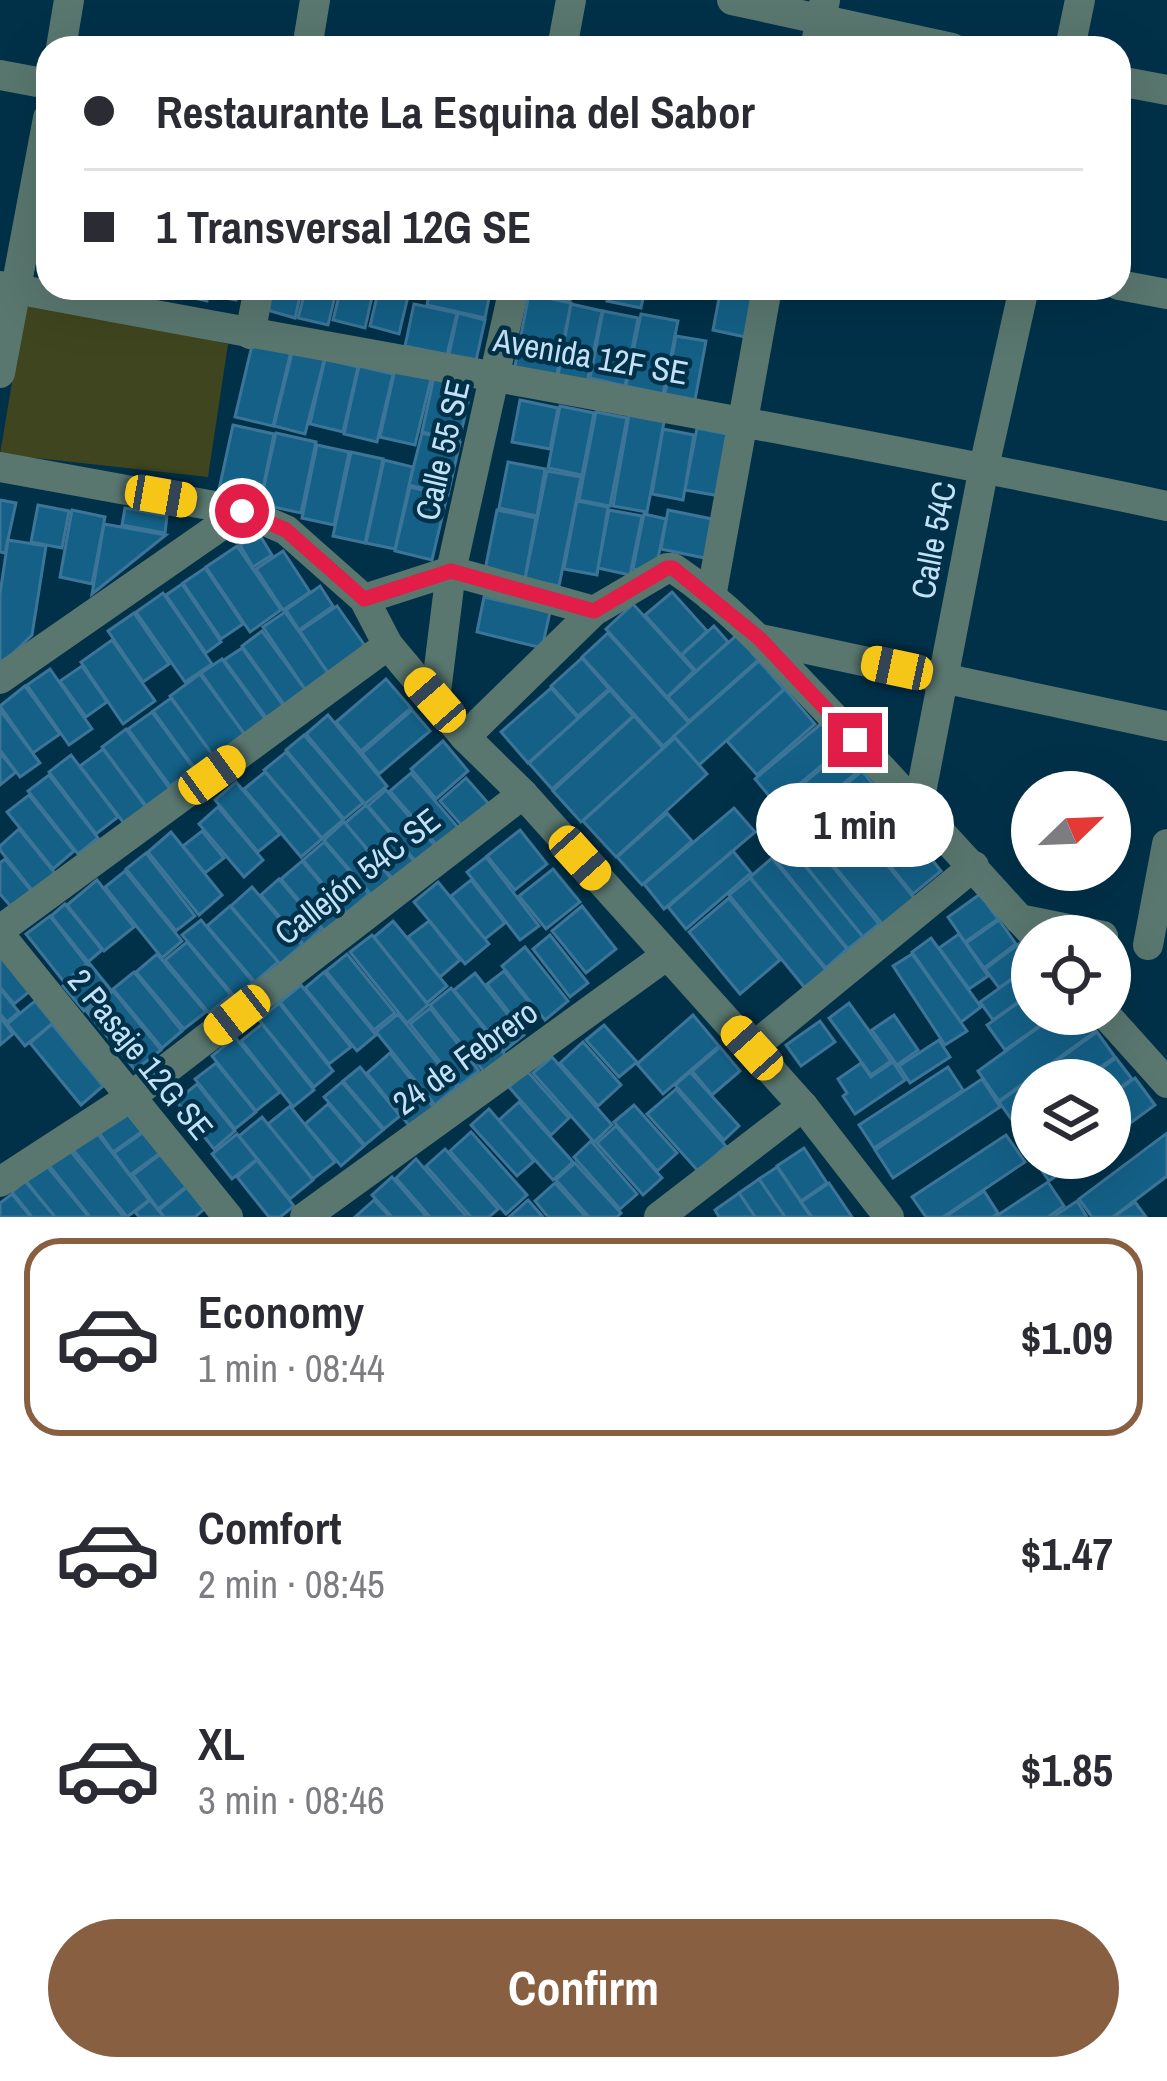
<!DOCTYPE html>
<meta charset="utf-8">
<style>
:root{--surface:#fff;--page:#f2f2f3;--text:#2b2b33;--muted:#7c7c81;--line:#e1e1e2;--accent:#895f41}
body{margin:0;font-family:"Archivo Narrow",sans-serif;background:var(--page);color:var(--text);height:100vh;display:flex;flex-direction:column;font-size:45px;white-space:nowrap}
*{box-sizing:border-box;margin:0}
p{font-size:39px;color:var(--muted)}
.icon{flex:none;width:66px;height:66px;fill:none;stroke:currentColor;stroke-width:2;stroke-linecap:round;stroke-linejoin:round}
.map{position:relative;height:1217px;overflow:hidden}
.sheet{display:flex;flex-direction:column;background:var(--surface);flex:1}
.sheet>*{flex:none}
.banner{position:absolute;left:36px;top:36px;width:1095px;height:264px;border-radius:36px;box-shadow:0 12px 48px #0002;display:grid;align-content:center;height:264px;padding:0 48px;background:var(--surface)}
.needle{width:78px;rotate:67deg}
.fabs{position:absolute;left:1011px;top:771px;display:grid;gap:24px}
.fabs a{display:grid;place-items:center;width:120px;height:120px;border-radius:50%;background:var(--surface);box-shadow:0 12px 48px #0002;font-size:60px}
.end{position:absolute;width:54px;height:54px;margin:-27px;border:15px solid #e11d48;background:#fff;box-shadow:0 0 0 6px #fff}
.from{border-radius:50%}
.bubble{position:absolute;height:84px;border-radius:42px;background:var(--surface);box-shadow:0 12px 48px #0002;font-size:39px;font-weight:700;line-height:84px;text-align:center}
.car{position:absolute;width:36px;height:72px;margin:-36px -18px;border-radius:15px;box-shadow:0 0 9px 3px #0007;background:linear-gradient(#f5c518 24%,#345 0 40%,#f5c518 0 76%,#345 0 86%,#f5c518 0)}
.banner b{display:flex;align-items:center;gap:42px;height:114px;font-size:45px}
.banner b+b{border-top:3px solid var(--line)}
.banner i{width:30px;height:30px;background:var(--text)}
ul{padding:21px 0 0;list-style:none}
li{display:flex;align-items:center;gap:36px;height:198px;margin:0 24px 18px;padding:0 24px;border:6px solid transparent;border-radius:36px}
li div{flex:1}
li b{display:block;font-size:45px}
li em{font-style:normal;font-weight:700}
li.current{border-color:var(--accent)}
li>.icon{width:108px;height:108px;stroke-width:1.5}
.primary-button{display:flex;gap:24px;margin-top:auto;padding:24px 48px}
.primary-button a{flex:1;height:138px;border-radius:72px;background:var(--accent);color:#fff;font-size:48px;font-weight:700;line-height:138px;text-align:center}
.map>svg:first-child{display:block}
.green{fill:#3f451e}
.building{fill:#146087;stroke:#3c7598;stroke-width:3}
.lines{fill:none;stroke-linecap:round;stroke-linejoin:round}
.minor{stroke:#59776f;stroke-width:30}
.route{stroke:#e11d48;stroke-width:15}
.labels{text-anchor:middle;dominant-baseline:central;stroke-width:9;stroke-linejoin:round;paint-order:stroke}
.street-label{font-size:33px;fill:#c4e1f5;stroke:#003149}
</style>
<div class="map">
<svg width="1167" height="1217" viewBox="0 0 1167 1217">
<rect width="100%" height="100%" fill="#003149"/>
<path class="green" d="M26,299L228,344L208,477L0,454Z"/>
<g class="building">
<path d="M178,288H209L207,301L177,294Z"/>
<path d="M211,288H238L236,300L210,295Z"/>
<path d="M272,288H302L295,318L267,310Z"/>
<path d="M306,288H337L328,325L298,318Z"/>
<path d="M341,288H374L365,328L333,320Z"/>
<path d="M379,288H410L399,334L370,326Z"/>
<path d="M430,288H465L490,293L485,318L427,305Z"/>
<path d="M530,288H572L570,300L530,292Z"/>
<path d="M609,288H645L641,308L607,301Z"/>
<path d="M721,288H760L750,338L713,330Z"/>
<path d="M529,294L571,303L556,379L514,371Z"/>
<path d="M414,304L457,313L447,355L405,346Z"/>
<path d="M571,304L602,311L587,383L558,376Z"/>
<path d="M603,311L638,318L625,386L590,378Z"/>
<path d="M458,313L485,320L475,365L448,359Z"/>
<path d="M641,314L678,321L663,394L626,386Z"/>
<path d="M676,336L706,341L695,400L665,394Z"/>
<path d="M253,341L291,351L273,426L235,417Z"/>
<path d="M293,349L325,357L305,434L274,426Z"/>
<path d="M325,359L358,367L343,432L310,424Z"/>
<path d="M396,365L432,375L415,445L380,437Z"/>
<path d="M359,366L393,374L377,442L344,434Z"/>
<path d="M434,377L472,386L459,441L422,432Z"/>
<path d="M520,400L558,408L550,449L512,442Z"/>
<path d="M560,406L594,413L582,475L548,468Z"/>
<path d="M596,412L627,418L610,506L579,500Z"/>
<path d="M629,415L664,422L647,512L613,506Z"/>
<path d="M233,425L274,434L260,503L218,494Z"/>
<path d="M697,428L732,435L720,496L685,490Z"/>
<path d="M663,429L694,435L683,500L652,494Z"/>
<path d="M276,433L316,442L301,513L260,504Z"/>
<path d="M422,433L460,442L448,495L409,485Z"/>
<path d="M317,445L349,452L334,525L302,518Z"/>
<path d="M351,452L383,459L365,543L333,536Z"/>
<path d="M384,460L413,467L395,549L366,543Z"/>
<path d="M508,462L545,469L537,516L499,508Z"/>
<path d="M547,471L581,477L559,586L525,579Z"/>
<path d="M410,487L447,496L432,560L395,551Z"/>
<path d="M0,500L16,503L5,553L0,552Z"/>
<path d="M577,501L608,507L597,575L564,569Z"/>
<path d="M38,505L69,511L62,548L31,542Z"/>
<path d="M125,508L167,516L165,533L122,525Z"/>
<path d="M72,510L105,517L92,584L60,577Z"/>
<path d="M497,510L536,518L524,583L484,575Z"/>
<path d="M609,510L642,516L630,575L598,568Z"/>
<path d="M668,510L717,520L709,559L661,549Z"/>
<path d="M644,514L666,519L655,573L633,569Z"/>
<path d="M104,524L166,535L92,594Z"/>
<path d="M259,534L272,555L253,567L240,545Z"/>
<path d="M8,540L46,546L32,635L5,661L0,660V594Z"/>
<path d="M237,546L281,610L250,632L206,567Z"/>
<path d="M283,551L310,592L283,610L256,569Z"/>
<path d="M205,568L243,624L221,639L183,583Z"/>
<path d="M182,584L221,642L206,653L166,595Z"/>
<path d="M320,586L333,606L299,630L286,610Z"/>
<path d="M672,592L707,631L681,655L645,615Z"/>
<path d="M163,593L212,664L185,682L136,612Z"/>
<path d="M484,597L550,612L542,648L477,632Z"/>
<path d="M633,604L694,671L667,697L606,629Z"/>
<path d="M337,606L368,650L330,676L300,631Z"/>
<path d="M285,612L330,676L307,692L263,627Z"/>
<path d="M134,613L169,664L143,682L108,631Z"/>
<path d="M714,626L728,642L696,671L682,655Z"/>
<path d="M262,631L307,692L286,707L242,646Z"/>
<path d="M608,633L689,723L663,746L582,657Z"/>
<path d="M737,635L758,660L689,721L668,697Z"/>
<path d="M112,640L155,701L123,724L81,662Z"/>
<path d="M242,648L285,708L268,720L224,660Z"/>
<path d="M582,658L609,689L578,716L551,686Z"/>
<path d="M222,659L266,720L245,735L201,673Z"/>
<path d="M759,661L784,689L699,765L674,736Z"/>
<path d="M82,666L107,702L86,717L60,681Z"/>
<path d="M50,669L92,729L69,745L27,685Z"/>
<path d="M200,674L248,739L217,761L170,696Z"/>
<path d="M386,679L411,708L361,751L336,722Z"/>
<path d="M25,686L60,734L33,753L0,706Z"/>
<path d="M551,688L578,718L528,763L501,732Z"/>
<path d="M785,689L815,724L757,775L727,741Z"/>
<path d="M610,690L633,716L552,789L529,763Z"/>
<path d="M171,698L219,764L201,777L153,711Z"/>
<path d="M0,710L40,763L20,777L0,750Z"/>
<path d="M412,710L430,731L379,774L362,753Z"/>
<path d="M152,712L194,769L170,786L128,729Z"/>
<path d="M328,715L387,786L365,804L306,734Z"/>
<path d="M634,716L663,748L581,822L553,791Z"/>
<path d="M822,723L842,748L776,804L755,779Z"/>
<path d="M126,729L173,793L150,811L102,747Z"/>
<path d="M304,735L363,803L344,819L286,750Z"/>
<path d="M675,738L707,774L616,857L583,821Z"/>
<path d="M443,741L468,771L436,799L411,769Z"/>
<path d="M103,749L148,810L126,826L80,766Z"/>
<path d="M844,750L860,770L793,825L777,805Z"/>
<path d="M286,752L343,820L322,838L264,770Z"/>
<path d="M0,753L16,772L0,785Z"/>
<path d="M71,755L118,817L96,834L49,772Z"/>
<path d="M862,771L878,790L815,841L800,822Z"/>
<path d="M265,772L322,839L301,857L244,789Z"/>
<path d="M411,773L462,832L441,850L390,791Z"/>
<path d="M49,775L98,838L78,854L28,791Z"/>
<path d="M466,778L489,804L463,827L440,801Z"/>
<path d="M236,782L280,834L258,852L215,800Z"/>
<path d="M386,790L437,848L418,864L368,806Z"/>
<path d="M879,793L913,835L884,859L850,817Z"/>
<path d="M29,795L74,851L53,869L7,812Z"/>
<path d="M366,805L419,867L398,885L345,823Z"/>
<path d="M218,807L263,860L244,877L199,824Z"/>
<path d="M734,808L755,832L664,909L644,884Z"/>
<path d="M667,813L692,841L642,885L617,857Z"/>
<path d="M847,816L915,899L884,926L815,843Z"/>
<path d="M344,822L394,882L374,898L324,840Z"/>
<path d="M19,829L58,877L36,895L0,850V846Z"/>
<path d="M520,830L547,864L515,890L487,856Z"/>
<path d="M202,831L224,858L205,873L183,846Z"/>
<path d="M804,831L879,924L863,937L788,844Z"/>
<path d="M171,832L222,895L199,915L148,852Z"/>
<path d="M914,837L941,871L913,894L886,861Z"/>
<path d="M324,842L369,894L347,913L303,860Z"/>
<path d="M788,845L863,937L848,949L773,857Z"/>
<path d="M733,851L751,873L686,929L668,907Z"/>
<path d="M146,853L195,916L176,931L126,869Z"/>
<path d="M486,857L539,926L520,940L467,872Z"/>
<path d="M772,858L847,949L826,968L750,877Z"/>
<path d="M5,859L33,893L13,909L0,894V863Z"/>
<path d="M302,861L347,914L326,933L281,879Z"/>
<path d="M553,869L580,902L546,929L519,896Z"/>
<path d="M125,871L182,941L162,958L105,887Z"/>
<path d="M750,878L826,970L805,988L729,895Z"/>
<path d="M279,879L321,929L304,945L261,895Z"/>
<path d="M97,880L134,927L104,951L67,905Z"/>
<path d="M471,880L505,923L485,939L451,896Z"/>
<path d="M438,882L489,944L465,964L414,902Z"/>
<path d="M252,887L302,945L280,964L231,906Z"/>
<path d="M980,894L998,919L965,942L948,917Z"/>
<path d="M729,898L780,960L740,994L689,932Z"/>
<path d="M65,904L102,950L88,962L51,916Z"/>
<path d="M230,906L278,962L255,982L207,926Z"/>
<path d="M582,906L616,949L586,973L552,931Z"/>
<path d="M50,916L87,964L64,982L26,934Z"/>
<path d="M201,920L253,982L235,997L182,935Z"/>
<path d="M999,920L1016,944L984,968L966,943Z"/>
<path d="M393,921L447,986L427,1003L374,937Z"/>
<path d="M429,921L460,960L440,977L408,937Z"/>
<path d="M959,934L988,976L969,989L939,948Z"/>
<path d="M372,935L428,1005L407,1023L350,952Z"/>
<path d="M550,935L588,983L570,997L533,949Z"/>
<path d="M931,938L981,1007L961,1022L912,952Z"/>
<path d="M1023,941L1032,953V964L999,988L985,969Z"/>
<path d="M187,942L231,995L209,1013L165,960Z"/>
<path d="M525,947L568,1001L545,1020L502,966Z"/>
<path d="M0,954L30,991L14,1004L0,987Z"/>
<path d="M157,954L206,1012L184,1029L136,972Z"/>
<path d="M347,954L395,1013L374,1030L326,971Z"/>
<path d="M912,954L967,1031L945,1045L893,966Z"/>
<path d="M90,964L111,990L84,1011L63,986Z"/>
<path d="M1032,965V992L993,1020L980,1002Z"/>
<path d="M504,971L540,1016L523,1030L487,984Z"/>
<path d="M134,972L182,1031L162,1048L113,989Z"/>
<path d="M324,972L376,1035L357,1051L305,988Z"/>
<path d="M475,973L524,1035L504,1051L454,990Z"/>
<path d="M301,985L351,1047L329,1064L280,1002Z"/>
<path d="M451,988L506,1056L485,1073L430,1005Z"/>
<path d="M0,989L19,1012L7,1022L0,1014Z"/>
<path d="M113,991L161,1050L135,1070L87,1012Z"/>
<path d="M1032,993V1014H1056L1005,1050L987,1025Z"/>
<path d="M35,1001L53,1023L25,1046L7,1024Z"/>
<path d="M279,1003L333,1071L314,1087L259,1020Z"/>
<path d="M849,1003L891,1061L871,1075L829,1018Z"/>
<path d="M430,1008L479,1071L459,1086L410,1024Z"/>
<path d="M398,1014L457,1087L435,1105L376,1032Z"/>
<path d="M1057,1014H1084L1096,1031L999,1101L978,1071Z"/>
<path d="M693,1015L719,1046L663,1094L637,1064Z"/>
<path d="M894,1015L918,1050L897,1065L872,1030Z"/>
<path d="M0,1017L13,1034L0,1045Z"/>
<path d="M820,1021L835,1042L801,1066L786,1045Z"/>
<path d="M52,1024L103,1086L81,1105L30,1043Z"/>
<path d="M262,1024L314,1090L293,1107L241,1041Z"/>
<path d="M604,1025L637,1062L619,1077L586,1040Z"/>
<path d="M1097,1032L1115,1057L1082,1080H1032V1116L1017,1127L999,1102Z"/>
<path d="M235,1037L280,1092L256,1111L212,1056Z"/>
<path d="M939,1040L950,1057L910,1083L899,1066Z"/>
<path d="M583,1042L621,1085L598,1106L560,1063Z"/>
<path d="M720,1047L740,1071L712,1095L692,1071Z"/>
<path d="M390,1053L435,1109L411,1128L367,1073Z"/>
<path d="M552,1057L612,1125L594,1142L533,1073Z"/>
<path d="M1116,1058L1132,1079L1110,1095V1080H1085Z"/>
<path d="M893,1062L905,1080L855,1114L843,1096L847,1093L838,1079L861,1063L871,1077Z"/>
<path d="M216,1063L256,1112L235,1129L195,1079Z"/>
<path d="M360,1067L400,1116L384,1129L343,1081Z"/>
<path d="M948,1067L963,1090L874,1148L859,1125Z"/>
<path d="M527,1071L569,1118L551,1135L509,1087Z"/>
<path d="M690,1072L739,1126L724,1140L675,1085Z"/>
<path d="M1135,1078L1155,1105L1110,1138V1096Z"/>
<path d="M982,1079L1000,1107L893,1178L875,1150Z"/>
<path d="M342,1082L383,1130L365,1145L324,1097Z"/>
<path d="M197,1084L235,1131L214,1149L176,1101Z"/>
<path d="M676,1089L726,1146L698,1171L647,1114Z"/>
<path d="M519,1102L573,1162L553,1180L499,1120Z"/>
<path d="M328,1104L364,1146L341,1166L305,1124Z"/>
<path d="M634,1105L677,1153L657,1171L614,1122Z"/>
<path d="M290,1106L335,1162L313,1179L268,1124Z"/>
<path d="M128,1109L144,1130L113,1152L98,1131Z"/>
<path d="M489,1109L534,1161L517,1176L471,1125Z"/>
<path d="M262,1117L313,1180L290,1199L239,1136Z"/>
<path d="M616,1126L662,1178L643,1195L597,1143Z"/>
<path d="M93,1128L149,1200L127,1217L70,1146Z"/>
<path d="M145,1131L160,1153L130,1175L114,1153Z"/>
<path d="M471,1132L527,1195L506,1214L450,1151Z"/>
<path d="M1167,1133V1176L1113,1217H1092L1079,1199Z"/>
<path d="M237,1134L257,1159L232,1179L212,1154Z"/>
<path d="M1006,1135L1025,1162L943,1217H926L912,1197Z"/>
<path d="M591,1141L637,1194L620,1209L574,1157Z"/>
<path d="M68,1148L124,1217H90L48,1164Z"/>
<path d="M804,1148L827,1183L801,1201L777,1166Z"/>
<path d="M445,1149L498,1209L489,1217H471L426,1166Z"/>
<path d="M162,1153L187,1186L158,1209L133,1175Z"/>
<path d="M1033,1158H1082L1049,1181Z"/>
<path d="M416,1159L467,1217H430L396,1178Z"/>
<path d="M257,1160L294,1206L280,1217H269L237,1177Z"/>
<path d="M575,1163L621,1213L617,1217H589L556,1180Z"/>
<path d="M46,1165L89,1217H55L26,1181Z"/>
<path d="M777,1167L811,1217H785L759,1179Z"/>
<path d="M392,1177L427,1217H392L372,1195Z"/>
<path d="M759,1179L785,1217H755L739,1193Z"/>
<path d="M25,1181L55,1217H32L12,1192Z"/>
<path d="M1048,1182L1064,1206L1048,1217H995Z"/>
<path d="M555,1183L586,1217H548L535,1201Z"/>
<path d="M829,1183L852,1217H812L801,1202Z"/>
<path d="M187,1187L204,1209L195,1217H164L159,1210Z"/>
<path d="M984,1191L998,1213L993,1217H945Z"/>
<path d="M739,1193L755,1217H719L715,1210Z"/>
<path d="M12,1194L31,1217H0V1203Z"/>
<path d="M150,1200L164,1217H139L135,1212Z"/>
<path d="M374,1200L390,1217H355Z"/>
<path d="M528,1200L543,1217H509Z"/>
<path d="M1077,1201L1087,1217H1053Z"/>
<path d="M1135,1202L1146,1217H1118L1116,1215Z"/>
</g>
<g class="lines">
<g class="minor">
<path d="M732,0L952,48"/>
<path d="M61,48L69,0"/>
<path d="M307,48L315,0"/>
<path d="M562,48L571,0"/>
<path d="M815,48L825,0"/>
<path d="M1070,48L1080,0"/>
<path d="M0,75L48,84"/>
<path d="M1119,81L1167,90"/>
<path d="M1119,285L1167,294"/>
<path d="M0,286C389,360 780,424 1167,506"/>
<path d="M250,334L259,288"/>
<path d="M0,373L48,118"/>
<path d="M0,467L242,511L286,530L364,599L388,645L465,737L523,794L803,1106L889,1217"/>
<path d="M711,597L767,288"/>
<path d="M364,599L451,571L594,611"/>
<path d="M760,639L1167,726"/>
<path d="M0,679L242,511"/>
<path d="M435,700L451,571L514,288"/>
<path d="M465,737L594,611L667,568H673C737,611 788,670 841,725C906,795 971,865 1035,936"/>
<path d="M918,808L984,467L1024,288"/>
<path d="M1019,919L1103,936"/>
<path d="M0,930L388,645"/>
<path d="M0,935L228,1217"/>
<path d="M1148,945L1167,844"/>
<path d="M1105,1014L1167,1083"/>
<path d="M752,1048L974,866"/>
<path d="M0,1182L129,1098L523,794"/>
<path d="M305,1217L667,955"/>
<path d="M659,1217L803,1106"/>
</g>
</g>
<g class="lines">
<path class="route" d="M242,511L286,530L364,599L451,571L594,611L667,568H673L760,639L855,740"/>
</g>
<g class="labels">
<g class="street-label">
<text transform="translate(591 356) rotate(10)">Avenida 12F SE</text>
<text transform="translate(442 450) rotate(-77)">Calle 55 SE</text>
<text transform="translate(933 540) rotate(-79)">Calle 54C</text>
<text transform="translate(357 876) rotate(-38)">Callejón 54C SE</text>
<text transform="translate(141 1054) rotate(51)">2 Pasaje 12G SE</text>
<text transform="translate(465 1057) rotate(-36)">24 de Febrero</text>
</g>
</g>
</svg>
<div class="fabs">
<a><svg class="needle" viewBox="-14 -14 28 28"><path d="M0-13l5 13h-10z" fill="#e53935"/><path d="M0 13l5-13h-10z" fill="#7c7c81"/></svg></a>
<a><svg class="icon" aria-label="locate" viewBox="0 0 24 24"><circle cx="12" cy="12" r="6"/><path d="M12 2v4M12 18v4M2 12h4M18 12h4"/></svg></a>
<a><svg class="icon" aria-label="layers" viewBox="0 0 24 24"><path d="M12 4l9 5-9 5-9-5zM3 14l9 5 9-5"/></svg></a>
</div>
<i class="end from" style="left:242px;top:511px"></i>
<i class="end" style="left:855px;top:740px"></i>
<div class="bubble" style="left:756px;top:783px;width:198px">1 min</div>
<i class="car" style="left:161px;top:496px;rotate:100deg"></i>
<i class="car" style="left:897px;top:668px;rotate:282deg"></i>
<i class="car" style="left:435px;top:700px;rotate:319deg"></i>
<i class="car" style="left:212px;top:775px;rotate:54deg"></i>
<i class="car" style="left:580px;top:858px;rotate:138deg"></i>
<i class="car" style="left:237px;top:1015px;rotate:232deg"></i>
<i class="car" style="left:752px;top:1048px;rotate:318deg"></i>
<div class="banner">
<b><i class="from"></i>Restaurante La Esquina del Sabor</b>
<b><i></i>1 Transversal 12G SE</b>
</div>
</div>
<section class="sheet">
<ul>
<li class="current"><svg class="icon" aria-label="car" viewBox="0 0 24 24"><path d="M5 17H2v-5l4-1 3-4h7l3 4 3 1v5h-3M9 17h6M6 11h13"/><circle cx="7" cy="17" r="2"/><circle cx="17" cy="17" r="2"/></svg><div><b>Economy</b><p>1 min · 08:44</p></div><em>$1.09</em></li>
<li><svg class="icon" aria-label="car" viewBox="0 0 24 24"><path d="M5 17H2v-5l4-1 3-4h7l3 4 3 1v5h-3M9 17h6M6 11h13"/><circle cx="7" cy="17" r="2"/><circle cx="17" cy="17" r="2"/></svg><div><b>Comfort</b><p>2 min · 08:45</p></div><em>$1.47</em></li>
<li><svg class="icon" aria-label="car" viewBox="0 0 24 24"><path d="M5 17H2v-5l4-1 3-4h7l3 4 3 1v5h-3M9 17h6M6 11h13"/><circle cx="7" cy="17" r="2"/><circle cx="17" cy="17" r="2"/></svg><div><b>XL</b><p>3 min · 08:46</p></div><em>$1.85</em></li>
</ul>
<div class="primary-button"><a>Confirm</a></div>
</section>
